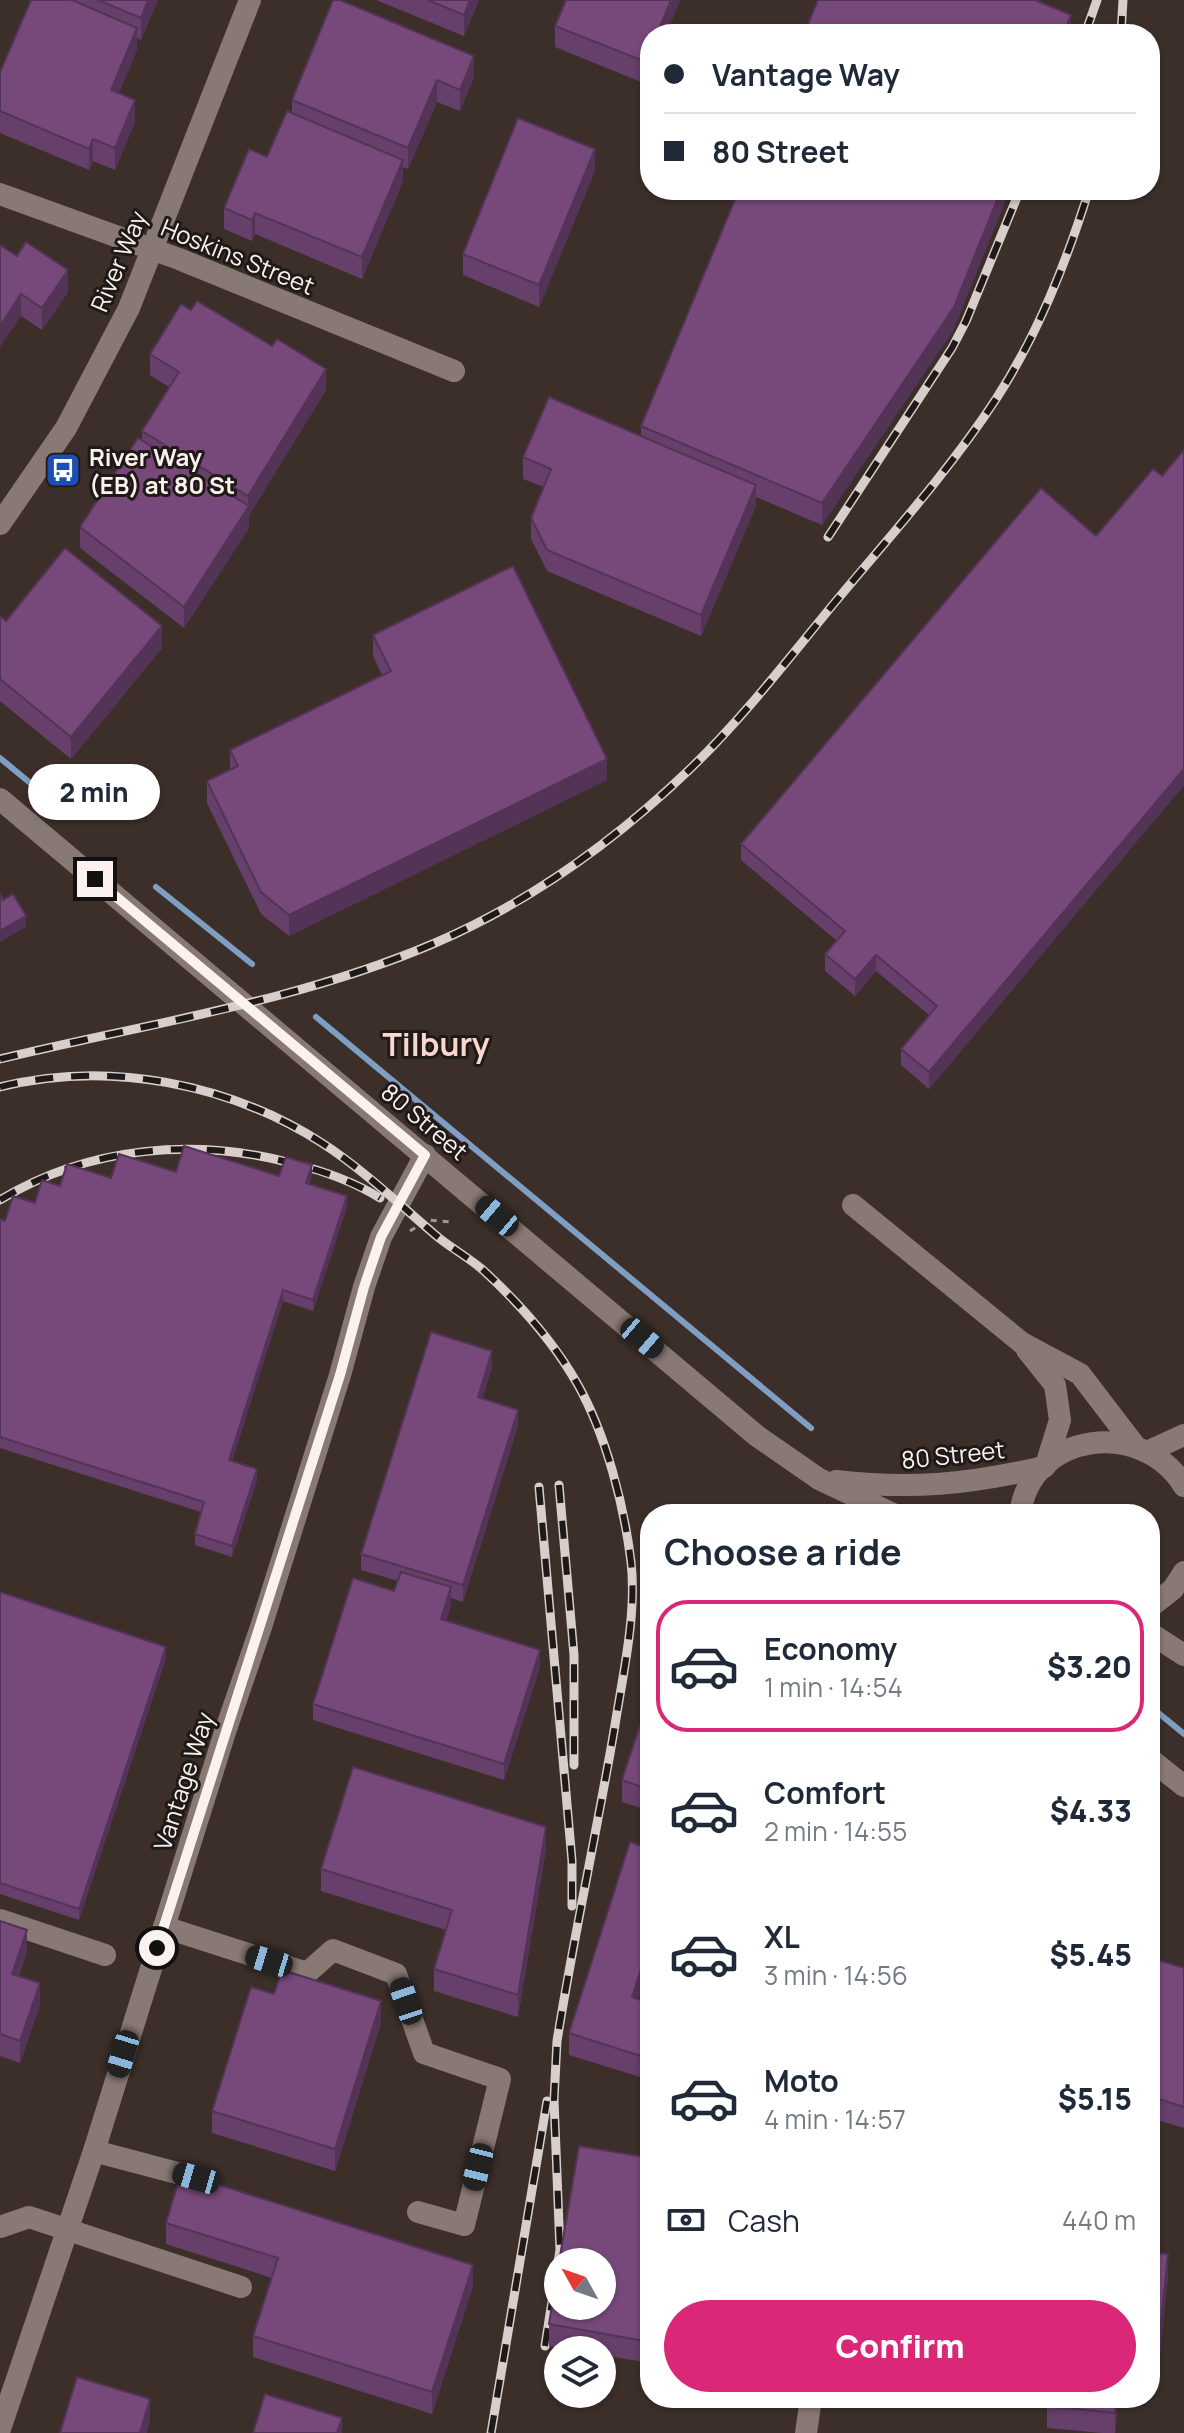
<!DOCTYPE html>
<meta charset="utf-8">
<style>
:root{--surface:#fff;--page:#f2f2f3;--text:#1f2937;--muted:#747a83;--line:#e0e1e3;--accent:#db2777}
body{margin:0;font-family:Manrope,sans-serif;background:var(--page);color:var(--text);height:100vh;display:flex;flex-direction:column;font-size:30px;white-space:nowrap}
*{box-sizing:border-box;margin:0}
p{font-size:26px;color:var(--muted)}
.icon{flex:none;width:44px;height:44px;fill:none;stroke:currentColor;stroke-width:2;stroke-linecap:round;stroke-linejoin:round}
.map{position:relative;flex:1;overflow:hidden}
.details{position:absolute;left:640px;top:1504px;width:520px;height:904px;display:flex;flex-direction:column;background:var(--surface);border-radius:32px;box-shadow:0 2px 6px #0004}
.details>*{flex:none}
.guide{position:absolute;left:640px;top:24px;width:520px;height:176px;border-radius:32px;box-shadow:0 2px 6px #0004;display:grid;align-content:center;height:176px;padding:0 24px;background:var(--surface)}
.needle{width:52px;rotate:310deg}
.tools{position:absolute;left:544px;top:2248px;display:grid;gap:16px}
.tools a{display:grid;place-items:center;width:72px;height:72px;border-radius:50%;background:var(--surface);box-shadow:0 2px 6px #0004;font-size:40px}
.end{position:absolute;width:36px;height:36px;margin:-18px;border:10px solid #fbf2ef;background:#111;box-shadow:0 0 0 4px #111}
.from{border-radius:50%}
.bubble{position:absolute;height:56px;border-radius:28px;background:var(--surface);box-shadow:0 2px 6px #0004;font-size:26px;font-weight:800;line-height:56px;text-align:center}
.car{position:absolute;width:24px;height:48px;margin:-24px -12px;border-radius:10px;box-shadow:0 0 6px 2px #0007;background:linear-gradient(#222 24%,#8ab4d8 0 40%,#222 0 76%,#8ab4d8 0 86%,#222 0)}
.guide b{display:flex;align-items:center;gap:28px;height:76px;font-size:30px}
.guide b+b{border-top:2px solid var(--line)}
.guide i{width:20px;height:20px;background:var(--text)}
ul{padding:0;list-style:none}
li{display:flex;align-items:center;gap:24px;height:132px;margin:0 16px 12px;padding:0 8px;border:4px solid transparent;border-radius:32px}
li div{flex:1}
li b{display:block;font-size:30px}
li em{font-style:normal;font-weight:800}
li.on{border-color:var(--accent)}
li>.icon{width:72px;height:72px;stroke-width:1.5}
h2{padding:0 24px;font-size:36px;line-height:96px}
.pay{display:flex;align-items:center;gap:20px;height:88px;padding:0 24px;font-size:30px}
.pay p{margin-inline-start:auto}
.cta{display:flex;gap:16px;margin-top:auto;padding:16px 24px}
.cta a{flex:1;height:92px;border-radius:48px;background:var(--accent);color:#fff;font-size:32px;font-weight:800;line-height:92px;text-align:center}
.map>svg:first-child{display:block}
.lines{fill:none;stroke-linecap:round;stroke-linejoin:round}
.stream{stroke:#7e9fc1;stroke-width:6}
.path{stroke:#a39894;stroke-width:3;stroke-dasharray:6 6;stroke-linecap:butt}
.minor{stroke:#897974;stroke-width:22}
.rail-casing{stroke:#d8cecb;stroke-width:9}
.rail{stroke:#1f1917;stroke-width:6;stroke-dasharray:18;stroke-linecap:butt}
.wall{fill:#663f6a}
.shaded-wall{fill:#533356}
.building{fill:#77497b;stroke:#533356;stroke-width:2}
.route{stroke:#fbf2ef;stroke-width:10}
.labels{text-anchor:middle;dominant-baseline:central;stroke-width:6;stroke-linejoin:round;paint-order:stroke}
.street-label{font-size:24px;fill:#fbf2ef;stroke:#1f1917}
.poi-label{font-size:24px;font-weight:bold;fill:#fbf2ef;stroke:#1f1917;text-anchor:start}
.district-label{font-size:32px;font-weight:bold;fill:#f8d7cc;stroke:#1f1917}
</style>
<div class="map">
<svg width="1184" height="2433" viewBox="0 0 1184 2433">
<rect width="100%" height="100%" fill="#3c2f2a"/>
<g class="lines">
<g class="stream">
<path d="M0,758L70,816"/>
<path d="M156,887L252,964"/>
<path d="M316,1017L811,1428"/>
<path d="M1150,1706L1184,1734"/>
</g>
<path class="path" d="M410,1231L427,1220L451,1222"/>
<g class="minor">
<path d="M0,194L179,259L454,371"/>
<path d="M0,524L66,428L129,308L250,0"/>
<path d="M0,799L757,1436L819,1479L893,1514"/>
<path d="M853,1205L1022,1343L1080,1374L1135,1446"/>
<path d="M1027,1350L1055,1385L1060,1420L1046,1465"/>
<path d="M1149,1451L1184,1435"/>
<path d="M836,1481C913,1490 968,1484 1044,1467"/>
<path d="M1020,1514C1031,1431 1143,1418 1184,1486"/>
<path d="M1150,1607L1173,1589L1184,1572"/>
<path d="M1150,1633L1184,1655"/>
<path d="M1150,1759L1184,1786"/>
<path d="M0,1920L105,1955"/>
<path d="M164,1927L307,1973L333,1950L396,1974L424,2053L500,2079L464,2225L418,2212"/>
<path d="M94,2151L196,2178"/>
<path d="M0,2227L29,2217L241,2287"/>
<path d="M0,2429L94,2151L225,1732L261,1627L340,1375L364,1287L381,1237L425,1155"/>
<path d="M806,2433L811,2398"/>
</g>
<defs>
<g id="rail">
<path d="M1085,34L1097,0"/>
<path d="M1121,34L1123,0"/>
<path d="M828,537L952,348L966,321L1020,190"/>
<path d="M0,1059C145,1024 297,1002 435,943C530,902 616,840 690,769C743,718 789,658 836,601C891,535 949,471 996,399C1038,334 1066,263 1089,190"/>
<path d="M0,1087C108,1060 228,1083 322,1143C364,1170 401,1206 439,1238C453,1249 469,1258 483,1270C520,1304 554,1342 578,1385C606,1435 624,1505 631,1562C637,1613 623,1674 615,1725C597,1831 574,1935 557,2041L554,2100L560,2250L558,2262"/>
<path d="M0,1200C89,1146 196,1137 295,1164C324,1171 354,1182 380,1198"/>
<path d="M559,1485L574,1655V1765"/>
<path d="M539,1487L572,1861V1906"/>
<path d="M545,2346L558,2263"/>
<path d="M491,2433L547,2101"/>
</g>
</defs>
<use href="#rail" class="rail-casing"/>
<use href="#rail" class="rail"/>
</g>
<g class="wall">
<path d="M31,0H158L141,40L137,38V49L119,93L135,122L115,170L93,161L89,170L0,133V72Z"/>
<path d="M333,0L474,77L460,111L437,102L408,169L403,167V181L362,279L255,234L252,241L224,229V208L267,157L292,113V100Z"/>
<path d="M376,0H479L464,36Z"/>
<path d="M566,0H680L666,34H650V74L646,84L555,47V26Z"/>
<path d="M595,171L539,307L463,275V254Z"/>
<path d="M0,245L68,292L42,330L21,316Z"/>
<path d="M954,329L822,525L756,497V506L701,636L547,571L531,539V518L544,487L523,479V457L641,436V426Z"/>
<path d="M150,354L326,390L249,515V528L184,628L80,548V527L142,441V431L169,387L150,375Z"/>
<path d="M1184,450V785L929,1089L901,1065V1049L929,1015L876,971L855,996L825,971V954L837,941L741,860V844L1096,536L1162,476Z"/>
<path d="M0,616L6,621L162,648L71,759L0,701Z"/>
<path d="M373,635L607,780L289,936L261,914L207,803V781L230,770V750L382,675L373,656Z"/>
<path d="M176,1172L312,1176L309,1184L347,1207L313,1311L283,1301L232,1461L257,1480L232,1557L195,1545V1534L201,1512L0,1448V1219L5,1221L60,1186L111,1178Z"/>
<path d="M492,1367L482,1399L518,1426L463,1602L451,1598V1604L446,1621L540,1667L504,1780L313,1720V1704L394,1591L398,1581L361,1570V1554Z"/>
<path d="M0,1592L166,1658L79,1920L0,1894Z"/>
<path d="M650,1701V1811L622,1802V1780Z"/>
<path d="M546,1849L518,2017L434,1991V1969L446,1930L321,1891V1869Z"/>
<path d="M650,1849V1963L638,1999L650,2003V2080L569,2055V2033Z"/>
<path d="M0,1921L27,1951L19,1976L40,2005L20,2063L0,2056Z"/>
<path d="M1184,1968V2128L1150,2118V1972Z"/>
<path d="M274,1994L381,2023L335,2171L212,2133V2111Z"/>
<path d="M650,2158V2363L602,2355V2350H573L549,2346V2324Z"/>
<path d="M166,2223L473,2286L432,2414L253,2357V2336L272,2278L166,2244Z"/>
<path d="M1150,2253L1168,2276L1159,2363L1150,2362Z"/>
<path d="M700,2398H716V2401Z"/>
<path d="M1118,2398L1115,2433H1102L1047,2428V2406Z"/>
</g>
<g class="shaded-wall">
<path d="M148,0H158L141,40V18Z"/>
<path d="M470,0H479L464,36V15Z"/>
<path d="M671,0H680L666,34H657Z"/>
<path d="M1071,15V34H1063Z"/>
<path d="M137,28V49L111,112V90Z"/>
<path d="M650,52V74L646,84V62Z"/>
<path d="M474,56V77L460,111V90Z"/>
<path d="M437,80V102L408,169V148Z"/>
<path d="M135,100V122L115,170V148Z"/>
<path d="M93,139V161L89,170V149Z"/>
<path d="M595,149V171L539,307V285Z"/>
<path d="M403,160V181L362,279V257Z"/>
<path d="M1001,190H1010L954,329L822,525V503Z"/>
<path d="M255,213V234L252,241V220Z"/>
<path d="M68,270V292L42,330V308Z"/>
<path d="M21,294V316L0,347V326Z"/>
<path d="M326,369V390L249,515V528L184,628V607L248,508V496Z"/>
<path d="M756,485V506L701,636V615Z"/>
<path d="M162,626V648L71,759V737Z"/>
<path d="M607,759V780L289,936V915Z"/>
<path d="M1184,769V785L929,1089V1072Z"/>
<path d="M26,916V927L0,942V931Z"/>
<path d="M876,955V971L855,996V979Z"/>
<path d="M312,1165V1176L306,1194V1183Z"/>
<path d="M347,1196V1207L313,1311V1300Z"/>
<path d="M283,1290V1301L229,1471V1460Z"/>
<path d="M492,1351V1367L478,1414V1397Z"/>
<path d="M518,1410V1426L463,1602V1585Z"/>
<path d="M257,1469V1480L232,1557V1546Z"/>
<path d="M451,1587V1604L441,1636V1619Z"/>
<path d="M166,1647V1658L79,1920V1909Z"/>
<path d="M540,1650V1667L504,1780V1764Z"/>
<path d="M546,1827V1849L518,2017V1995Z"/>
<path d="M27,1930V1951L12,1995V1974Z"/>
<path d="M650,1941V1963L632,2019V1997Z"/>
<path d="M40,1983V2005L20,2063V2041Z"/>
<path d="M381,2001V2023L335,2171V2149Z"/>
<path d="M1168,2254V2276L1159,2363V2341Z"/>
<path d="M473,2265V2286L432,2414V2392Z"/>
<path d="M1116,2398H1118L1115,2433V2413Z"/>
<path d="M150,2399V2421L147,2433H140Z"/>
<path d="M342,2418V2433H337Z"/>
</g>
<g class="building">
<path d="M31,0H72L137,28L111,90L135,100L115,148L93,139L89,149L0,111V72Z"/>
<path d="M98,0H148L141,18Z"/>
<path d="M333,0H340L474,56L460,90L437,80L408,148L292,100Z"/>
<path d="M428,0H470L464,15Z"/>
<path d="M566,0H671L657,34H650V52L646,62L555,26Z"/>
<path d="M818,0H1035L1071,15L1063,34H804Z"/>
<path d="M287,111L403,160L362,257L255,213L252,220L224,208L249,149L267,157Z"/>
<path d="M518,118L595,149L539,285L463,254Z"/>
<path d="M739,190H1001L954,307L822,503L641,426Z"/>
<path d="M26,242L68,270L42,308L21,294L0,326V245L17,256Z"/>
<path d="M197,301L272,346L277,339L326,369L248,496L142,431L179,372L150,354L181,304L191,310Z"/>
<path d="M549,397L756,485L701,615L547,550L531,518L551,469L523,457Z"/>
<path d="M138,438L249,506L184,607L80,527Z"/>
<path d="M1184,450V769L929,1072L901,1049L937,1006L876,955L855,979L825,954L845,931L741,844L1041,488L1096,536L1153,469L1162,476Z"/>
<path d="M65,548L162,626L71,737L0,679V616L6,621Z"/>
<path d="M513,566L607,759L289,915L261,892L207,781L238,766L230,750L391,671L373,635Z"/>
<path d="M0,894L3,900L13,894L26,916L0,931Z"/>
<path d="M184,1146L279,1176L286,1157L312,1165L306,1183L347,1196L313,1300L283,1290L229,1460L257,1469L232,1546L195,1534L204,1502L0,1437V1219L5,1221L13,1196L35,1203L42,1180L60,1186L67,1164L111,1178L119,1154L176,1172Z"/>
<path d="M431,1332L492,1351L478,1397L518,1410L463,1585L361,1554Z"/>
<path d="M790,1508L797,1514H785Z"/>
<path d="M401,1572L451,1587L441,1619L540,1650L504,1764L313,1704L353,1578L394,1591Z"/>
<path d="M0,1592L166,1647L79,1909L0,1883Z"/>
<path d="M648,1701H650V1790L622,1780Z"/>
<path d="M353,1767L546,1827L518,1995L434,1969L452,1910L321,1869Z"/>
<path d="M630,1842L650,1849V1941L632,1997L650,2003V2059L569,2033Z"/>
<path d="M0,1921L27,1930L12,1974L40,1983L20,2041L0,2034Z"/>
<path d="M1154,1959L1184,1968V2107L1150,2096V1972Z"/>
<path d="M282,1970L381,2001L335,2149L212,2111L251,1987L274,1994Z"/>
<path d="M579,2146L650,2158V2342L549,2324L558,2269V2306H602V2262H559Z"/>
<path d="M181,2173L473,2265L432,2392L253,2336L278,2258L166,2223Z"/>
<path d="M1150,2253L1168,2254L1159,2341H1150Z"/>
<path d="M77,2377L150,2399L140,2433H60Z"/>
<path d="M265,2394L342,2418L337,2433H253Z"/>
<path d="M1048,2398H1116L1115,2413L1047,2406Z"/>
</g>
<g class="lines">
<path class="route" d="M95,879L425,1155L381,1237L364,1287L340,1375L157,1948"/>
</g>
<defs>
<symbol id="bus-square" viewBox="-11 -11 22 22"><rect x="-9" y="-9" width="18" height="18" rx="4" fill="#1a4fb4" stroke="#1f1917"/><path d="M-5-6H5V4H4V6H2V4H-2V6H-4V4H-5ZM-3.5-4V0h7V-4ZM-3.5 1.2v1.5H-2V1.2ZM2 1.2v1.5H3.5V1.2Z" fill="#fff"/></symbol>
</defs>
<g fill-rule="evenodd">
<use href="#bus-square" x="43" y="450" width="40" height="40"/>
</g>
<g class="labels">
<g class="street-label">
<text transform="translate(238 256) rotate(22)">Hoskins Street</text>
<text transform="translate(118 261) rotate(-67)">River Way</text>
<text transform="translate(425 1121) rotate(40)">80 Street</text>
<text transform="translate(953 1454) rotate(-6)">80 Street</text>
<text transform="translate(183 1781) rotate(-72)">Vantage Way</text>
</g>
<g class="poi-label">
<text x="89" y="456">River Way<tspan x="89" dy="28">(EB) at 80 St</tspan></text>
</g>
<g class="district-label">
<text x="436" y="1044">Tilbury</text>
</g>
</g>
</svg>
<div class="tools">
<a><svg class="needle" viewBox="-14 -14 28 28"><path d="M0-13l5 13h-10z" fill="#e53935"/><path d="M0 13l5-13h-10z" fill="#747a83"/></svg></a>
<a><svg class="icon" aria-label="layers" viewBox="0 0 24 24"><path d="M12 4l9 5-9 5-9-5zM3 14l9 5 9-5"/></svg></a>
</div>
<i class="end from" style="left:157px;top:1948px"></i>
<i class="end" style="left:95px;top:879px"></i>
<div class="bubble" style="left:28px;top:764px;width:132px">2 min</div>
<i class="car" style="left:497px;top:1216px;rotate:310deg"></i>
<i class="car" style="left:642px;top:1338px;rotate:130deg"></i>
<i class="car" style="left:269px;top:1961px;rotate:287deg"></i>
<i class="car" style="left:406px;top:2001px;rotate:341deg"></i>
<i class="car" style="left:123px;top:2054px;rotate:197deg"></i>
<i class="car" style="left:478px;top:2167px;rotate:194deg"></i>
<i class="car" style="left:196px;top:2178px;rotate:286deg"></i>
<div class="guide">
<b><i class="from"></i>Vantage Way</b>
<b><i></i>80 Street</b>
</div>
<section class="details">
<h2>Choose a ride</h2>
<ul>
<li class="on"><svg class="icon" aria-label="car" viewBox="0 0 24 24"><path d="M5 17H2v-5l4-1 3-4h7l3 4 3 1v5h-3M9 17h6M6 11h13"/><circle cx="7" cy="17" r="2"/><circle cx="17" cy="17" r="2"/></svg><div><b>Economy</b><p>1 min · 14:54</p></div><em>$3.20</em></li>
<li><svg class="icon" aria-label="car" viewBox="0 0 24 24"><path d="M5 17H2v-5l4-1 3-4h7l3 4 3 1v5h-3M9 17h6M6 11h13"/><circle cx="7" cy="17" r="2"/><circle cx="17" cy="17" r="2"/></svg><div><b>Comfort</b><p>2 min · 14:55</p></div><em>$4.33</em></li>
<li><svg class="icon" aria-label="car" viewBox="0 0 24 24"><path d="M5 17H2v-5l4-1 3-4h7l3 4 3 1v5h-3M9 17h6M6 11h13"/><circle cx="7" cy="17" r="2"/><circle cx="17" cy="17" r="2"/></svg><div><b>XL</b><p>3 min · 14:56</p></div><em>$5.45</em></li>
<li><svg class="icon" aria-label="car" viewBox="0 0 24 24"><path d="M5 17H2v-5l4-1 3-4h7l3 4 3 1v5h-3M9 17h6M6 11h13"/><circle cx="7" cy="17" r="2"/><circle cx="17" cy="17" r="2"/></svg><div><b>Moto</b><p>4 min · 14:57</p></div><em>$5.15</em></li>
</ul>
<div class="pay"><svg class="icon" aria-label="cash" viewBox="0 0 24 24"><path d="M3 7h18v10H3z"/><circle cx="12" cy="12" r="2"/></svg>Cash<p>440 m</p></div>
<div class="cta"><a>Confirm</a></div>
</section>
</div>
